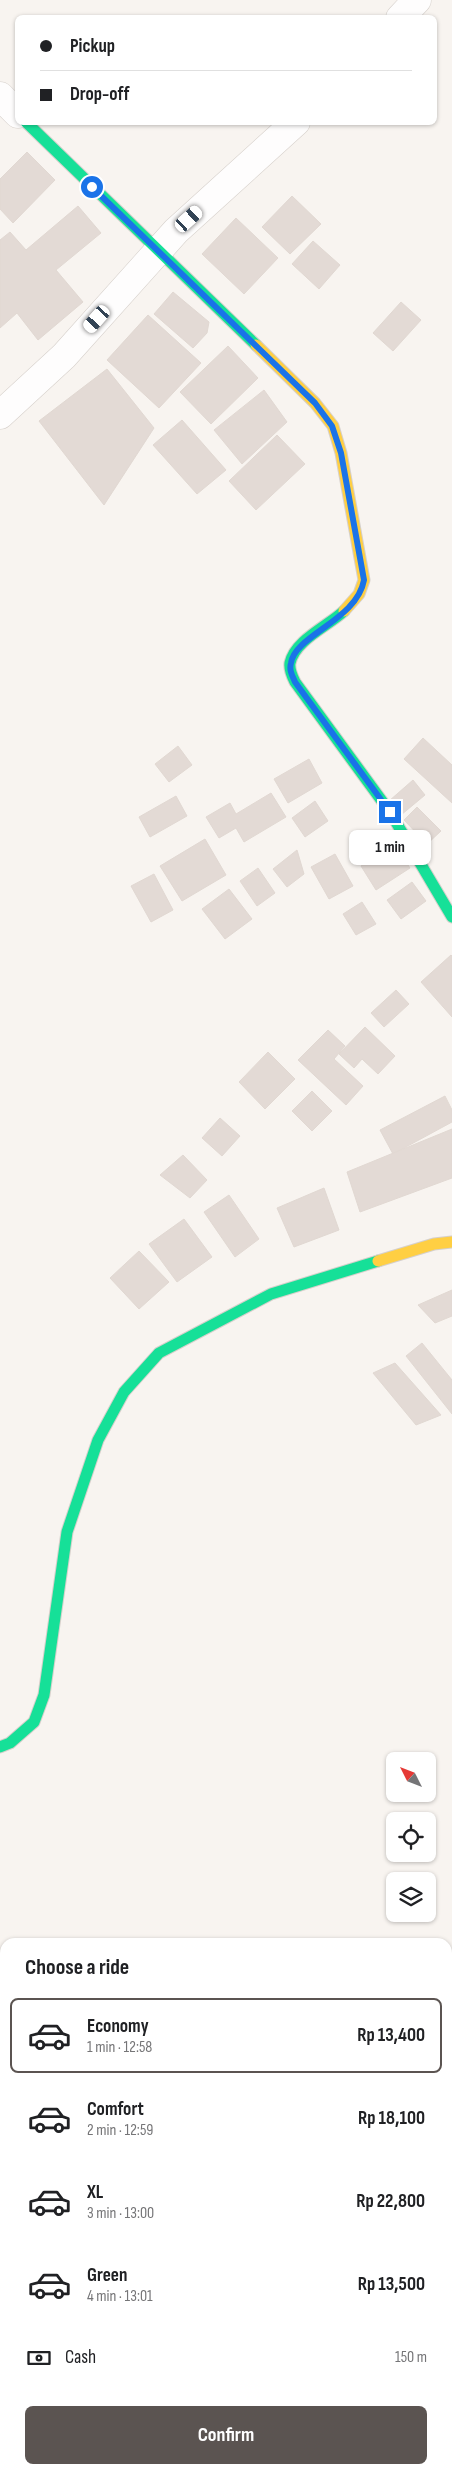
<!DOCTYPE html>
<meta charset="utf-8">
<style>
:root{--surface:#fff;--page:#f2f2f2;--text:#202124;--muted:#757577;--line:#e0e0e0;--accent:#5b5451}
body{margin:0;font-family:"Sofia Sans Condensed",sans-serif;background:var(--page);color:var(--text);height:100vh;display:flex;flex-direction:column;font-size:19px;white-space:nowrap}
*{box-sizing:border-box;margin:0}
p{font-size:16px;color:var(--muted)}
.icon{flex:none;width:28px;height:28px;fill:none;stroke:currentColor;stroke-width:2;stroke-linecap:round;stroke-linejoin:round}
.map{position:relative;flex:1;overflow:hidden}
.side{position:absolute;left:0px;top:1938px;width:452px;height:536px;display:flex;flex-direction:column;background:var(--surface);border-radius:15px 15px 0 0;box-shadow:0 1px 4px #0004}
.side>*{flex:none}
.top-card{position:absolute;left:15px;top:15px;width:422px;height:110px;border-radius:8px;box-shadow:0 1px 4px #0004;display:grid;align-content:center;height:110px;padding:0 25px;background:var(--surface)}
.needle{width:32px;rotate:312deg}
.fabs{position:absolute;left:386px;top:1752px;display:grid;gap:10px}
.fabs a{display:grid;place-items:center;width:50px;height:50px;border-radius:8px;background:var(--surface);box-shadow:0 1px 4px #0004;font-size:25px}
.end{position:absolute;width:22px;height:22px;margin:-11px;border:6px solid #1a73e8;background:#fff;box-shadow:0 0 0 2px #fff}
.from{border-radius:50%}
.bubble{position:absolute;height:35px;border-radius:8px;background:var(--surface);box-shadow:0 1px 4px #0004;font-size:16px;font-weight:700;line-height:35px;text-align:center}
.car{position:absolute;width:15px;height:30px;margin:-15px -8px;border-radius:6px;box-shadow:0 0 4px 1px #0007;background:linear-gradient(#fff 24%,#345 0 40%,#fff 0 76%,#345 0 86%,#fff 0)}
.top-card b{display:flex;align-items:center;gap:18px;height:48px;font-size:19px}
.top-card b+b{border-top:1px solid var(--line)}
.top-card i{width:12px;height:12px;background:var(--text)}
ul{padding:0;list-style:none}
li{display:flex;align-items:center;gap:15px;height:75px;margin:0 10px 8px;padding:0 15px;border:2px solid transparent;border-radius:8px}
li div{flex:1}
li b{display:block;font-size:19px}
li em{font-style:normal;font-weight:700}
li.current{border-color:var(--accent)}
li>.icon{width:45px;height:45px;stroke-width:1.5}
h2{padding:0 25px;font-size:22px;line-height:60px}
.pay{display:flex;align-items:center;gap:12px;height:55px;padding:0 25px;font-size:19px}
.pay p{margin-inline-start:auto}
.cta{display:flex;gap:10px;margin-top:auto;padding:10px 25px}
.cta a{flex:1;height:58px;border-radius:8px;background:var(--accent);color:#fff;font-size:20px;font-weight:700;line-height:58px;text-align:center}
.map>svg:first-child{display:block}
.building{fill:#e3dad5;stroke:#e1d8d2}
.lines{fill:none;stroke-linecap:round;stroke-linejoin:round}
.street-casing{stroke:#d6d0cb;stroke-width:29}
.fast-casing{stroke:#d6d0cb;stroke-width:13}
.slow-casing{stroke:#d6d0cb;stroke-width:13}
.street{stroke:#fefdfd;stroke-width:28}
.fast{stroke:#16e098;stroke-width:11}
.slow{stroke:#ffcf43;stroke-width:11}
.route{stroke:#1a73e8;stroke-width:6}
</style>
<div class="map">
<svg width="452" height="2473" viewBox="0 0 452 2473">
<rect width="100%" height="100%" fill="#f8f4f0"/>
<g class="building">
<path d="M27,152L55,180L13,223L0,209V179Z"/>
<path d="M292,196L321,224L290,254L262,227Z"/>
<path d="M78,206L101,233L56,270L83,302L38,340L17,313L0,328V240L10,232L26,250Z"/>
<path d="M236,218L278,258L244,294L202,254Z"/>
<path d="M313,241L340,265L319,289L292,264Z"/>
<path d="M173,292L209,322L207,333L193,348L154,314Z"/>
<path d="M401,302L421,320L393,351L373,333Z"/>
<path d="M148,315L201,363L159,408L107,360Z"/>
<path d="M228,346L258,378L211,424L180,392Z"/>
<path d="M107,369L154,428L104,505L39,421Z"/>
<path d="M264,390L287,422L242,464L214,430Z"/>
<path d="M182,420L226,470L197,494L153,445Z"/>
<path d="M277,435L305,464L256,510L229,481Z"/>
<path d="M423,738L452,765V803L404,759Z"/>
<path d="M178,746L192,765L169,782L155,764Z"/>
<path d="M309,759L322,783L288,803L274,779Z"/>
<path d="M413,780L425,795L401,815L389,801Z"/>
<path d="M271,793L286,817L244,842L236,828L219,838L206,817L230,803L236,814Z"/>
<path d="M176,796L187,816L150,837L139,817Z"/>
<path d="M315,801L328,821L305,837L292,818Z"/>
<path d="M417,807L441,831L427,844L404,820Z"/>
<path d="M205,839L226,875L182,901L160,866Z"/>
<path d="M394,844L410,868L376,890L361,866Z"/>
<path d="M297,850L304,874L287,887L273,869Z"/>
<path d="M335,854L353,886L329,899L311,867Z"/>
<path d="M258,868L275,893L257,906L240,881Z"/>
<path d="M154,874L173,910L151,922L131,886Z"/>
<path d="M412,882L426,901L401,919L387,900Z"/>
<path d="M229,889L252,919L225,939L202,909Z"/>
<path d="M362,902L376,924L356,935L343,914Z"/>
<path d="M451,955L452,956V1017L421,982Z"/>
<path d="M396,990L409,1004L384,1027L371,1013Z"/>
<path d="M365,1027L395,1056L378,1074L362,1059L354,1068L339,1054Z"/>
<path d="M328,1030L345,1046L334,1059L363,1086L346,1105L298,1060Z"/>
<path d="M268,1052L295,1079L265,1109L239,1082Z"/>
<path d="M312,1091L332,1111L312,1131L292,1111Z"/>
<path d="M445,1096L452,1110V1122L393,1154L380,1130Z"/>
<path d="M220,1118L240,1136L222,1156L202,1138Z"/>
<path d="M452,1129V1178L360,1212L347,1172Z"/>
<path d="M183,1155L207,1180L190,1198L160,1175Z"/>
<path d="M324,1188L339,1230L294,1247L277,1208Z"/>
<path d="M229,1195L259,1239L235,1257L204,1212Z"/>
<path d="M184,1219L212,1257L177,1282L149,1244Z"/>
<path d="M139,1251L169,1282L139,1309L110,1278Z"/>
<path d="M452,1290V1316L435,1323L418,1305Z"/>
<path d="M422,1343L452,1380V1414L406,1356Z"/>
<path d="M395,1363L441,1415L416,1425L373,1373Z"/>
<path d="M5,2281V2314L0,2309V2287Z"/>
<path d="M452,2365V2409L448,2413V2370Z"/>
<path d="M121,2469H207L209,2473H123Z"/>
<path d="M243,2469H296L299,2473H246Z"/>
</g>
<g class="lines">
<defs>
<g id="street">
<path d="M400,18L417,0"/>
<path d="M0,96L18,114"/>
<path d="M0,415L64,356L176,231L296,122"/>
<path d="M0,2351L5,2356"/>
<path d="M448,2357L452,2352"/>
<path d="M107,2469L110,2473"/>
<path d="M319,2473L325,2469"/>
</g>
<g id="fast">
<path d="M26,122L256,345"/>
<path d="M344,611C328,626 295,640 290,663C289,669 292,676 295,682L390,812L452,917"/>
<path d="M0,1747L10,1743L34,1722L44,1695L67,1532L98,1440L124,1392L159,1353L271,1294L378,1261"/>
</g>
<g id="slow">
<path d="M256,345L315,403L333,426L341,453L364,580L359,594L344,611"/>
<path d="M378,1261L434,1244L452,1242"/>
</g>
</defs>
<use href="#street" class="street-casing"/>
<use href="#fast" class="fast-casing"/>
<use href="#slow" class="slow-casing"/>
<use href="#street" class="street"/>
<use href="#fast" class="fast"/>
<use href="#slow" class="slow"/>
</g>
<g class="lines">
<path class="route" d="M92,187L315,403L332,426L341,453L364,580C357,620 295,635 291,663C289,670 292,675 295,682L390,812"/>
</g>
</svg>
<div class="fabs">
<a><svg class="needle" viewBox="-14 -14 28 28"><path d="M0-13l5 13h-10z" fill="#e53935"/><path d="M0 13l5-13h-10z" fill="#757577"/></svg></a>
<a><svg class="icon" aria-label="locate" viewBox="0 0 24 24"><circle cx="12" cy="12" r="6"/><path d="M12 2v4M12 18v4M2 12h4M18 12h4"/></svg></a>
<a><svg class="icon" aria-label="layers" viewBox="0 0 24 24"><path d="M12 4l9 5-9 5-9-5zM3 14l9 5 9-5"/></svg></a>
</div>
<i class="end from" style="left:92px;top:187px"></i>
<i class="end" style="left:390px;top:812px"></i>
<div class="bubble" style="left:349px;top:830px;width:82px">1 min</div>
<i class="car" style="left:189px;top:219px;rotate:48deg"></i>
<i class="car" style="left:97px;top:319px;rotate:222deg"></i>
<div class="top-card">
<b><i class="from"></i>Pickup</b>
<b><i></i>Drop-off</b>
</div>
<section class="side">
<h2>Choose a ride</h2>
<ul>
<li class="current"><svg class="icon" aria-label="car" viewBox="0 0 24 24"><path d="M5 17H2v-5l4-1 3-4h7l3 4 3 1v5h-3M9 17h6M6 11h13"/><circle cx="7" cy="17" r="2"/><circle cx="17" cy="17" r="2"/></svg><div><b>Economy</b><p>1 min · 12:58</p></div><em>Rp 13,400</em></li>
<li><svg class="icon" aria-label="car" viewBox="0 0 24 24"><path d="M5 17H2v-5l4-1 3-4h7l3 4 3 1v5h-3M9 17h6M6 11h13"/><circle cx="7" cy="17" r="2"/><circle cx="17" cy="17" r="2"/></svg><div><b>Comfort</b><p>2 min · 12:59</p></div><em>Rp 18,100</em></li>
<li><svg class="icon" aria-label="car" viewBox="0 0 24 24"><path d="M5 17H2v-5l4-1 3-4h7l3 4 3 1v5h-3M9 17h6M6 11h13"/><circle cx="7" cy="17" r="2"/><circle cx="17" cy="17" r="2"/></svg><div><b>XL</b><p>3 min · 13:00</p></div><em>Rp 22,800</em></li>
<li><svg class="icon" aria-label="car" viewBox="0 0 24 24"><path d="M5 17H2v-5l4-1 3-4h7l3 4 3 1v5h-3M9 17h6M6 11h13"/><circle cx="7" cy="17" r="2"/><circle cx="17" cy="17" r="2"/></svg><div><b>Green</b><p>4 min · 13:01</p></div><em>Rp 13,500</em></li>
</ul>
<div class="pay"><svg class="icon" aria-label="cash" viewBox="0 0 24 24"><path d="M3 7h18v10H3z"/><circle cx="12" cy="12" r="2"/></svg>Cash<p>150 m</p></div>
<div class="cta"><a>Confirm</a></div>
</section>
</div>
